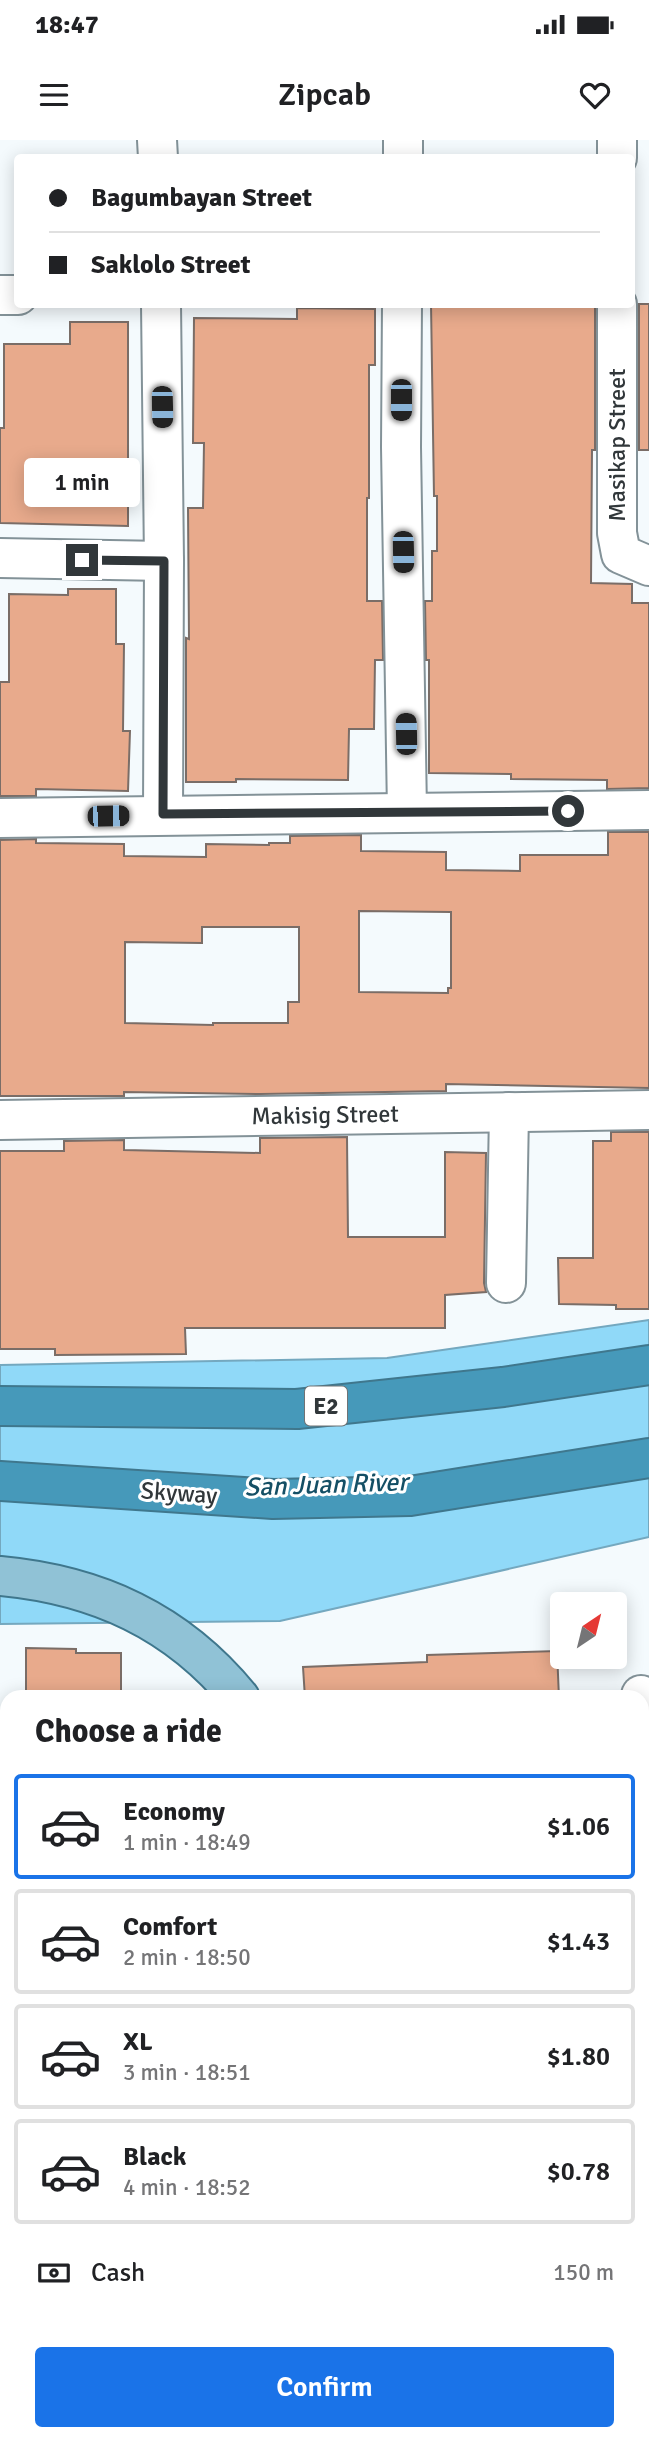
<!DOCTYPE html>
<meta charset="utf-8">
<style>
:root{--surface:#fff;--page:#f6f6f6;--text:#202124;--muted:#757577;--line:#e0e0e0;--accent:#1a73e8}
body{margin:0;font-family:Signika,sans-serif;background:var(--page);color:var(--text);height:100vh;display:flex;flex-direction:column;font-size:26px;white-space:nowrap}
*{box-sizing:border-box;margin:0}
p{font-size:23px;color:var(--muted)}
.icon{flex:none;width:38px;height:38px;fill:none;stroke:currentColor;stroke-width:2;stroke-linecap:round;stroke-linejoin:round}
.map{position:relative;flex:1;overflow:hidden}
.sheet{position:absolute;left:0px;top:1550px;width:649px;height:751px;display:flex;flex-direction:column;background:var(--surface);border-radius:21px 21px 0 0;box-shadow:0 4px 18px #0003}
.sheet>*{flex:none}
.guide{position:absolute;left:14px;top:14px;width:621px;height:154px;border-radius:7px;box-shadow:0 4px 18px #0003;display:grid;align-content:center;height:154px;padding:0 35px;background:var(--surface)}
.needle{width:46px;rotate:35deg}
.buttons{position:absolute;left:550px;top:1452px;display:grid;gap:14px}
.buttons a{display:grid;place-items:center;width:77px;height:77px;border-radius:7px;background:var(--surface);box-shadow:0 4px 18px #0003;font-size:35px}
.end{position:absolute;width:32px;height:32px;margin:-16px;border:9px solid #31373a;background:#fff;box-shadow:0 0 0 4px #fff}
.from{border-radius:50%}
.bubble{position:absolute;height:49px;border-radius:7px;background:var(--surface);box-shadow:0 4px 18px #0003;font-size:23px;font-weight:600;line-height:49px;text-align:center}
.car{position:absolute;width:21px;height:42px;margin:-21px -10px;border-radius:9px;box-shadow:0 0 5px 2px #0007;background:linear-gradient(#222 24%,#8ab4d8 0 40%,#222 0 76%,#8ab4d8 0 86%,#222 0)}
.guide b{display:flex;align-items:center;gap:24px;height:66px;font-size:26px}
.guide b+b{border-top:2px solid var(--line)}
.guide i{width:18px;height:18px;background:var(--text)}
ul{padding:0;list-style:none}
li{display:flex;align-items:center;gap:21px;height:105px;margin:0 14px 10px;padding:0 21px;border:4px solid var(--line);border-radius:7px}
li div{flex:1}
li b{display:block;font-size:26px}
li em{font-style:normal;font-weight:600}
li.current{border-color:var(--accent)}
li>.icon{width:63px;height:63px;stroke-width:1.5}
h2{padding:0 35px;font-size:32px;line-height:84px}
.pay{display:flex;align-items:center;gap:18px;height:77px;padding:0 35px;font-size:26px}
.pay p{margin-inline-start:auto}
.action{display:flex;gap:14px;margin-top:auto;padding:14px 35px}
.action a{flex:1;height:80px;border-radius:7px;background:var(--accent);color:#fff;font-size:28px;font-weight:600;line-height:80px;text-align:center}
.status{display:flex;justify-content:space-between;align-items:center;height:49px;padding:0 35px;background:var(--surface);direction:ltr}
.status svg{height:19px;fill:currentColor}
header{display:flex;justify-content:space-between;align-items:center;height:91px;padding:0 35px;background:var(--surface);font-size:32px;font-weight:600}
.map>svg:first-child{display:block}
.water{fill:#90d9f8;stroke:#74a8bf;stroke-width:2}
.building{fill:#e8aa8c;stroke:#7a6d67;stroke-width:2;fill-rule:evenodd}
.lines{fill:none;stroke-linecap:round;stroke-linejoin:round}
.minor-casing{stroke:#839298;stroke-width:42}
.major-casing{stroke:#3f778d;stroke-width:42}
.highway-casing{stroke:#3f778d;stroke-width:42}
.minor{stroke:#fff;stroke-width:38}
.major{stroke:#90c2d6;stroke-width:38}
.highway{stroke:#4699ba;stroke-width:38}
.route{stroke:#31373a;stroke-width:9}
.labels{text-anchor:middle;dominant-baseline:central;stroke-width:6;stroke-linejoin:round;paint-order:stroke}
.shield{fill:#fff;stroke:#6f7375;stroke-width:2}
.shield-label{font-size:23px;font-weight:bold;fill:#31373a}
.street-label{font-size:24px;fill:#31373a;stroke:#fff}
.water-label{font-size:26px;font-style:italic;fill:#144f65;stroke:#fff}
</style>
<div class="status"><b>18:47</b><svg viewBox="0 0 49 12"><path d="M0 12V9h3v3zM5 12V6h3v6zM10 12V3h3v9zM15 12V0h3v12zM26 1h20v11H26zM47 4h2v5h-2z"/></svg></div>
<header><svg class="icon" aria-label="menu" viewBox="0 0 24 24"><path d="M4 6h16M4 12h16M4 18h16"/></svg>Zipcab<svg class="icon" aria-label="heart" viewBox="0 0 24 24"><path d="M12 20l-8-8c-3-5 5-10 8-4 3-6 11-1 8 4z"/></svg></header>
<div class="map">
<svg width="649" height="2301" viewBox="0 0 649 2301">
<rect width="100%" height="100%" fill="#f4fafd"/>
<path class="water" d="M649,1180V1397L280,1481L0,1484V1225L387,1218Z"/>
<g class="building">
<path d="M431,164H595V310H592L591,443L632,444V463H649V648L607,649V640L511,639V634L429,633V520H426L425,461H432V411H437V356H434Z"/>
<rect x="639" y="164" width="10" height="146"/>
<path d="M297,168L375,169V225H369V358H367V461H382L383,520H375L374,589H349L348,640L236,639V642H186V498L189,499L188,368H203L204,303H193L194,178L297,179Z"/>
<path d="M70,182H128V386L0,383V288H4V204H70Z"/>
<path d="M68,449H116V504H124L123,591H130L128,651L36,649V656H0V542H9V454L68,455Z"/>
<path d="M608,692H649V948L446,944V951L261,954L124,952V956H0V700L36,699V703L124,704V716L206,717V704L269,705V703H290V696L361,695V711L446,712V730L520,731V715H608ZM359,771L451,772V848H448V853L359,852ZM202,787H299V862H288V883H213V885L125,883V802L202,803Z"/>
<path d="M611,992H649V1169H616V1165L559,1164L558,1118H593V1001H611Z"/>
<path d="M347,997L348,1097H445V1012L486,1013L484,1143L486,1152L445,1155V1188H185L186,1214L55,1215V1209H0V1011H64V1001L124,1000V1010L260,1013V998Z"/>
<path d="M26,1508L76,1509V1513H121V1555L26,1553Z"/>
<path d="M557,1511L559,1558H305L303,1527L427,1522V1515Z"/>
</g>
<g class="lines">
<defs>
<g id="minor">
<path d="M157,0L158,18"/>
<path d="M617,0V18"/>
<path d="M403,18V0"/>
<path d="M0,155H18"/>
<path d="M161,164L164,421L163,675"/>
<path d="M402,164L401,307L407,672"/>
<path d="M617,164V393L621,414L649,426"/>
<path d="M0,418L164,421"/>
<path d="M0,678L649,670"/>
<path d="M0,980L649,970"/>
<path d="M506,1143L509,972"/>
<path d="M641,1558V1555"/>
<path d="M642,1655L649,1654"/>
<path d="M0,2085H7"/>
<path d="M642,2114L649,2115"/>
</g>
<g id="major">
<path d="M0,1436C97,1445 177,1481 240,1558"/>
<path d="M642,1821L649,1820"/>
<path d="M0,1874L7,1873"/>
<path d="M311,2294V2301"/>
</g>
<g id="highway">
<path d="M0,1266L297,1269L503,1247L649,1225"/>
<path d="M0,1341L273,1359L410,1356L649,1318"/>
</g>
</defs>
<use href="#minor" class="minor-casing"/>
<use href="#major" class="major-casing"/>
<use href="#highway" class="highway-casing"/>
<use href="#minor" class="minor"/>
<use href="#major" class="major"/>
<use href="#highway" class="highway"/>
</g>
<g class="lines">
<path class="route" d="M82,420L164,421L163,674L568,671"/>
</g>
<g class="labels">
<rect class="shield" x="305" y="1246.5" width="42" height="39" rx="5"/>
<g class="shield-label">
<text x="326" y="1266">E2</text>
</g>
<g class="street-label">
<text transform="translate(617 305) rotate(-90)">Masikap Street</text>
<text transform="translate(325 975) rotate(-1)">Makisig Street</text>
<text transform="translate(179 1353) rotate(4)">Skyway</text>
</g>
<g class="water-label">
<text transform="translate(326 1345) rotate(-2)">San Juan River</text>
</g>
</g>
</svg>
<div class="buttons">
<a><svg class="needle" viewBox="-14 -14 28 28"><path d="M0-13l5 13h-10z" fill="#e53935"/><path d="M0 13l5-13h-10z" fill="#757577"/></svg></a>
</div>
<i class="end from" style="left:568px;top:671px"></i>
<i class="end" style="left:82px;top:420px"></i>
<div class="bubble" style="left:24px;top:318px;width:116px">1 min</div>
<i class="car" style="left:401px;top:260px;rotate:180deg"></i>
<i class="car" style="left:162px;top:267px;rotate:179deg"></i>
<i class="car" style="left:403px;top:412px;rotate:179deg"></i>
<i class="car" style="left:406px;top:594px;rotate:359deg"></i>
<i class="car" style="left:108px;top:676px;rotate:89deg"></i>
<div class="guide">
<b><i class="from"></i>Bagumbayan Street</b>
<b><i></i>Saklolo Street</b>
</div>
<section class="sheet">
<h2>Choose a ride</h2>
<ul>
<li class="current"><svg class="icon" aria-label="car" viewBox="0 0 24 24"><path d="M5 17H2v-5l4-1 3-4h7l3 4 3 1v5h-3M9 17h6M6 11h13"/><circle cx="7" cy="17" r="2"/><circle cx="17" cy="17" r="2"/></svg><div><b>Economy</b><p>1 min · 18:49</p></div><em>$1.06</em></li>
<li><svg class="icon" aria-label="car" viewBox="0 0 24 24"><path d="M5 17H2v-5l4-1 3-4h7l3 4 3 1v5h-3M9 17h6M6 11h13"/><circle cx="7" cy="17" r="2"/><circle cx="17" cy="17" r="2"/></svg><div><b>Comfort</b><p>2 min · 18:50</p></div><em>$1.43</em></li>
<li><svg class="icon" aria-label="car" viewBox="0 0 24 24"><path d="M5 17H2v-5l4-1 3-4h7l3 4 3 1v5h-3M9 17h6M6 11h13"/><circle cx="7" cy="17" r="2"/><circle cx="17" cy="17" r="2"/></svg><div><b>XL</b><p>3 min · 18:51</p></div><em>$1.80</em></li>
<li><svg class="icon" aria-label="car" viewBox="0 0 24 24"><path d="M5 17H2v-5l4-1 3-4h7l3 4 3 1v5h-3M9 17h6M6 11h13"/><circle cx="7" cy="17" r="2"/><circle cx="17" cy="17" r="2"/></svg><div><b>Black</b><p>4 min · 18:52</p></div><em>$0.78</em></li>
</ul>
<div class="pay"><svg class="icon" aria-label="cash" viewBox="0 0 24 24"><path d="M3 7h18v10H3z"/><circle cx="12" cy="12" r="2"/></svg>Cash<p>150 m</p></div>
<div class="action"><a>Confirm</a></div>
</section>
</div>
